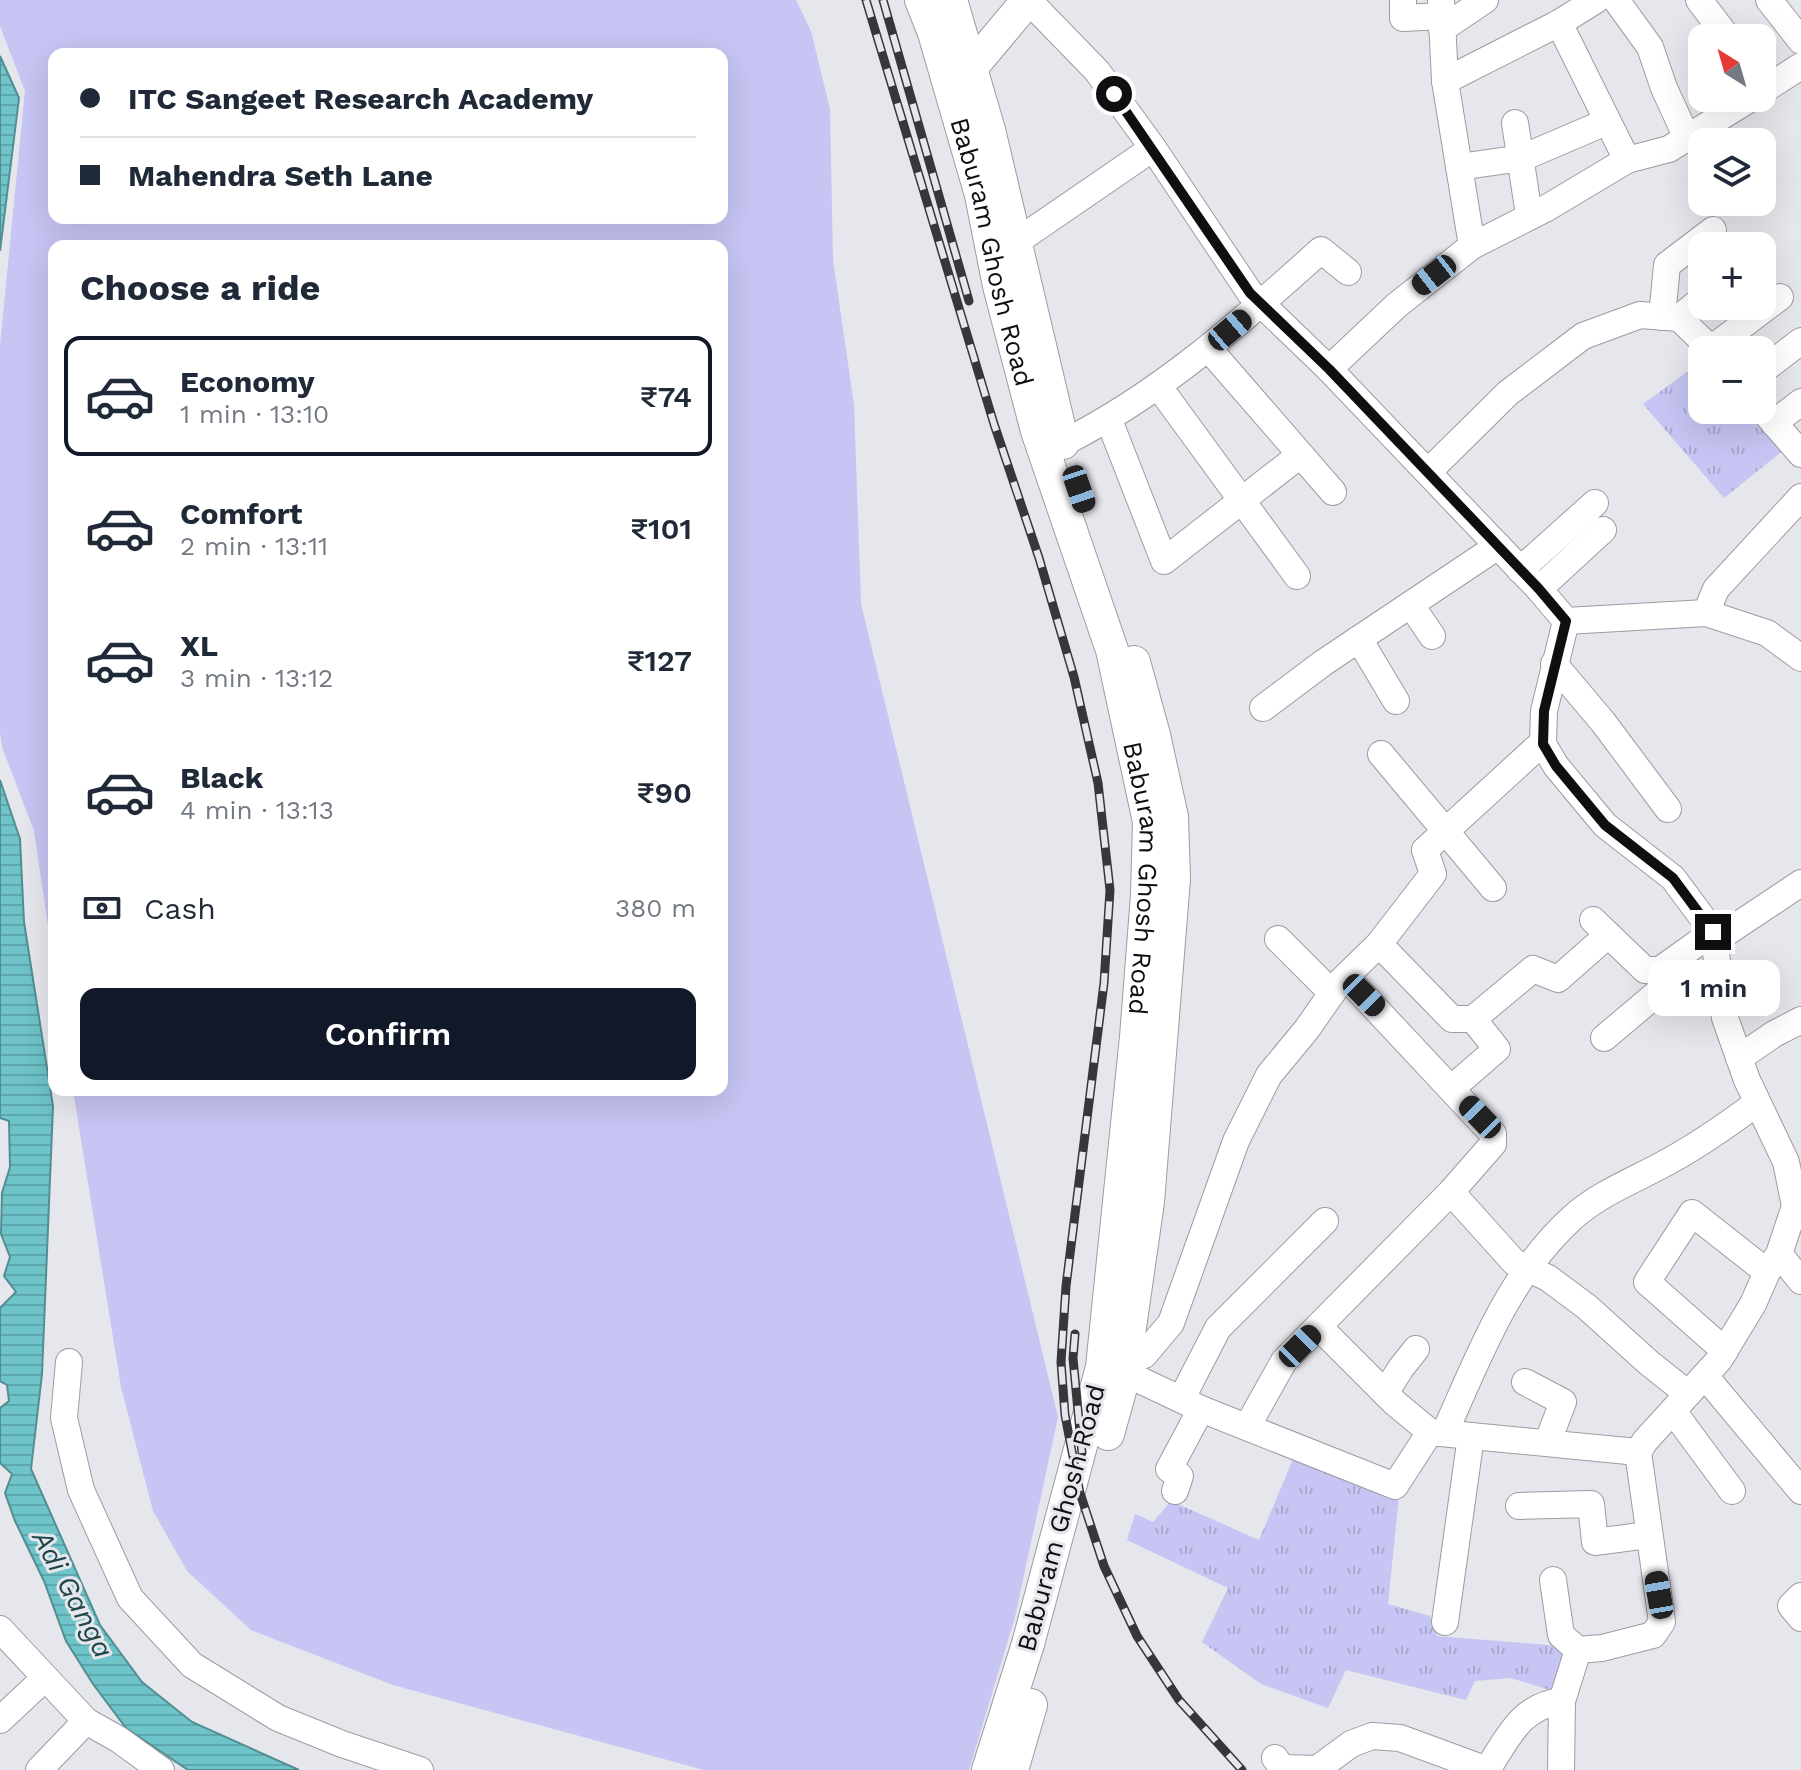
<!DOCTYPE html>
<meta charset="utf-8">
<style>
:root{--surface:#fff;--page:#f6f6f7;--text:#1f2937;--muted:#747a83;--line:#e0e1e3;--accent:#111827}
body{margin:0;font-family:"Work Sans",sans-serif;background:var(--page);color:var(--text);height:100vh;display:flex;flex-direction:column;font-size:30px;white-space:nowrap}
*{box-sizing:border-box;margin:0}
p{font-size:26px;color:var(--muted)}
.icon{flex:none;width:44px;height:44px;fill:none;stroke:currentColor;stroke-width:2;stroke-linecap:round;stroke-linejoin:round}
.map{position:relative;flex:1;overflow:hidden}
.side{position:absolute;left:48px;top:240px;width:680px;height:856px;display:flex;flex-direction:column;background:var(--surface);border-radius:16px;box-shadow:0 8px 32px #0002}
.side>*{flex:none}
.hud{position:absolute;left:48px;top:48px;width:680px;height:176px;border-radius:16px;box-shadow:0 8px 32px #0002;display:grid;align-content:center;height:176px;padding:0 32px;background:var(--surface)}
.needle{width:52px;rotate:323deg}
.controls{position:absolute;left:1688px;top:24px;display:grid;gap:16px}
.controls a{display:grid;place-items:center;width:88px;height:88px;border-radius:16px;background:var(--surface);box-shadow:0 8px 32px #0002;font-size:40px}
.end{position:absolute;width:36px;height:36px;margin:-18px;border:10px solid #0f0f11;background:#fff;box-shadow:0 0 0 4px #fff}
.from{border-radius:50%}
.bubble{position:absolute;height:56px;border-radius:16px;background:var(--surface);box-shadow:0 8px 32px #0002;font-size:26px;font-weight:600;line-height:56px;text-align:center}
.car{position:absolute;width:24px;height:48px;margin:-24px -12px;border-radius:10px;box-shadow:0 0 6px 2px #0007;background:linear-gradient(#222 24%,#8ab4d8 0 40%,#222 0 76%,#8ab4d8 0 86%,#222 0)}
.hud b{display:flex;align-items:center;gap:28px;height:76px;font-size:30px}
.hud b+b{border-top:2px solid var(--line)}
.hud i{width:20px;height:20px;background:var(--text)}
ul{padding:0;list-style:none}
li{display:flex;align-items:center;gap:24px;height:120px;margin:0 16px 12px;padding:0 16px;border:4px solid transparent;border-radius:16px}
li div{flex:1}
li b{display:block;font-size:30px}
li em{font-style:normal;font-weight:600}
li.current{border-color:var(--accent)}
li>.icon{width:72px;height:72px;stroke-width:1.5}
h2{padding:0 32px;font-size:36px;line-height:96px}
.pay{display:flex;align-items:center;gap:20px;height:88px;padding:0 32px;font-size:30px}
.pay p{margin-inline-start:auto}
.action{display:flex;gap:16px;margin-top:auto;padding:16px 32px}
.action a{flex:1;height:92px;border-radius:16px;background:var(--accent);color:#fff;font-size:32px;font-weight:600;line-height:92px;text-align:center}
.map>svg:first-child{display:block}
.grass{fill:#c6c5f3;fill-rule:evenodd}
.park{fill:url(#park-tufts)}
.water{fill:url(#water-rules);stroke:#528e92;stroke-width:2}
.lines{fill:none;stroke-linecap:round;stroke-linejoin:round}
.minor-casing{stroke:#9c9ca2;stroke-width:28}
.major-casing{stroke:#9c9ca2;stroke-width:34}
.minor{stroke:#fff;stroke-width:26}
.major{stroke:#fff;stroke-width:32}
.rail-casing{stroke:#37373a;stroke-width:9}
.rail{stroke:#e6e6ed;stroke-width:6;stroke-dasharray:18;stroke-linecap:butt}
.route{stroke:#0f0f11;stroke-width:10}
.labels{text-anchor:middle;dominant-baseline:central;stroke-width:6;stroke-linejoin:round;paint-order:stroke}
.street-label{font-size:26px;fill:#0f0f11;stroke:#e6e6ed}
.water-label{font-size:28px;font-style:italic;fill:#1d4648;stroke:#e6e6ed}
</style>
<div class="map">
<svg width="1801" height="1770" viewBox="0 0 1801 1770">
<defs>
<pattern id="park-tufts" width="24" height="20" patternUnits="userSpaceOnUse" patternTransform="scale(2)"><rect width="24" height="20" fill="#c6c5f3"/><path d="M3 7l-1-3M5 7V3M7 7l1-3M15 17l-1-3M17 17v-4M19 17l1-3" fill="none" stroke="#a9a8cf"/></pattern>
<pattern id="water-rules" width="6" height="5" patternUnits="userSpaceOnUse" patternTransform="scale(2)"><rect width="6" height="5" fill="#6ec4c9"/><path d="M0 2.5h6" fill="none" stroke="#5ea7ac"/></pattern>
</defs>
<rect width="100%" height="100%" fill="#e6e6ed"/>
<path class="grass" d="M0,0H796L811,31L830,109L833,260L854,405L861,604L1058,1417L1015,1617L969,1770H704L393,1685L251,1630L187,1571L153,1511L121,1387L73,1090H722V246H54V966L34,831L2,747L0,732V345L25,91L0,26ZM54,54H722V218H54Z"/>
<g class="park">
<path d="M1702,361V410H1759L1790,445L1724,498L1643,404Z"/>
<path d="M1294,1457L1399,1496L1388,1604L1430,1616L1437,1636L1572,1647L1556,1692L1511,1678L1475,1681L1466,1700L1346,1670L1328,1708L1261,1684L1202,1642L1228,1588L1127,1540L1135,1514L1153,1522L1171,1501L1259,1540Z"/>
</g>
<g class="water">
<path d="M0,56L19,98L0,251Z"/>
<path d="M0,780L20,839L24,922L53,1106L42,1374L31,1469L100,1625L142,1682L192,1722L299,1770H188L126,1728L93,1684L66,1641L44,1581L15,1521L5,1493L12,1474L0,1463V1408L9,1401L7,1385L0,1381V1308L16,1292L4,1276L10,1257L1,1234L2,1193L10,1167L9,1121L0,1118Z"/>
</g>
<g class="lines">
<defs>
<g id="minor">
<path d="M1028,0L1097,71L1153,148L1250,293L1329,369L1539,589L1566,621"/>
<path d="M1403,0V18L1442,16"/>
<path d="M1441,0L1445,81L1472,246"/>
<path d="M1616,0L1650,47L1664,88L1687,138"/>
<path d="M1699,0L1728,38"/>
<path d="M1769,0L1801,41"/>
<path d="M1559,23L1627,160"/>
<path d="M1442,29L1485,0"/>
<path d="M1445,81L1559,23L1596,0"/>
<path d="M1762,91L1801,66"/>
<path d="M1515,123L1529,215"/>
<path d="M1459,167L1522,158L1606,122"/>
<path d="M1016,242L1153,148"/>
<path d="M1662,317L1667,265L1713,230"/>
<path d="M1679,318L1702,299"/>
<path d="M1208,348L1333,492"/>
<path d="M1711,349L1780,297"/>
<path d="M1329,369L1397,305L1472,246L1545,209L1627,160L1669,149L1751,98"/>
<path d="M1762,371L1801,341"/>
<path d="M1159,387L1297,576"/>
<path d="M1762,409L1801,454"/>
<path d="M1109,420L1164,561L1300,455"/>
<path d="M1774,423L1801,402"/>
<path d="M1063,443C1161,394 1241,322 1321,250L1348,272"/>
<path d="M1428,472L1508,393L1583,336L1640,315L1679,318L1712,350"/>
<path d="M1520,570L1595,503"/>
<path d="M1539,589L1603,530"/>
<path d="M1411,605L1432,636"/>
<path d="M1706,613L1716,589L1801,497"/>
<path d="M1566,621L1706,613L1767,633L1801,658"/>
<path d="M1359,639L1396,701"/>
<path d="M1554,664L1603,722L1668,809"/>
<path d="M1263,708L1323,663L1498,546"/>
<path d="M1381,754L1493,888"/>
<path d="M1593,920L1645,970H1660"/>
<path d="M1278,939L1332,993"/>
<path d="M1714,941L1801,883"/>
<path d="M1379,944L1452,1019H1473"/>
<path d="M1346,977L1493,1134V1144L1451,1192"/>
<path d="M1604,1038L1661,990L1660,970L1713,932"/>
<path d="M1739,1058L1774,1034L1801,1020"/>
<path d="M1452,1088L1497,1049L1473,1019L1533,969L1558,979L1608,935"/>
<path d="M1779,1254L1801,1281"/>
<path d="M1319,1327L1395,1403L1430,1432"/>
<path d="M1725,1351L1647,1282L1692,1213L1767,1272"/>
<path d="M69,1362L64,1418L81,1490L130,1598L192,1665L278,1718L342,1744L420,1770"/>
<path d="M1125,1362L1144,1355L1171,1323L1236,1141L1269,1075L1307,1029L1339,983L1379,944L1433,874L1425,850L1543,742"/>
<path d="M1108,1369L1125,1373L1201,1409L1395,1486L1430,1432L1638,1452"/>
<path d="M1705,1376L1801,1491"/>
<path d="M1525,1382L1563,1402L1548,1441"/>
<path d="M1385,1393L1401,1368L1416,1349"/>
<path d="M1182,1398L1218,1328L1325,1221"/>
<path d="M1673,1411L1732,1491"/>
<path d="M1247,1427L1284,1361L1451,1192L1514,1262L1548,1278L1587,1307L1649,1363L1688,1394"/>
<path d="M1445,1432C1479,1356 1508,1277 1571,1219C1597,1195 1630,1182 1660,1166C1695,1148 1726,1126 1757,1103"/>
<path d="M1175,1491L1180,1476L1169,1469L1201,1409"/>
<path d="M1519,1506L1591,1504L1595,1542L1648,1535"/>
<path d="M1553,1580L1561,1635L1578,1650"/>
<path d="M1801,1596L1791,1606L1801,1618"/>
<path d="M1445,1622L1471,1436"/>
<path d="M0,1629L86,1721L118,1739L161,1770"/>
<path d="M0,1720L45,1678"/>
<path d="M1275,1758L1282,1768L1317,1769L1351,1744L1372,1736L1400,1738L1487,1770"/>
<path d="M39,1770L86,1721"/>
<path d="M1487,1770C1508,1738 1520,1706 1562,1701"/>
<path d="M1561,1770L1562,1701L1578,1650L1602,1648L1653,1635L1662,1622L1638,1452L1645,1441L1719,1360L1753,1304L1767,1272L1779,1254L1795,1206L1786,1162L1747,1080L1725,1018L1713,932L1673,878L1605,825L1556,766L1543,744L1544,711L1566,621"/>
</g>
<g id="major">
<path id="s1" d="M921,0L934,33L981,195L999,286L1037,431L1112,650L1149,822L1147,895L1136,1037L1102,1367L1028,1644L988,1770"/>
<path d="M951,0L989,130L1063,443"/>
<path d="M971,68L1028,0"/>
<path d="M1108,1434L1125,1373V1362L1148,1202L1174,879L1172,817L1154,735L1134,662"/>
<path d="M1012,1770L1031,1705"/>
</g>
</defs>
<use href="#minor" class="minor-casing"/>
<use href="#major" class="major-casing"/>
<use href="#minor" class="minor"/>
<use href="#major" class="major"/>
<defs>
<g id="rail">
<path d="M866,0L994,424L1039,558L1074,677L1098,783L1110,890L1104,983L1066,1286L1061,1362L1065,1415L1080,1493L1104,1566L1137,1636L1179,1700L1242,1770"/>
<path d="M883,0L969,301"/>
<path d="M1075,1334L1073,1358L1082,1453"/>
</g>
</defs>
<use href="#rail" class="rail-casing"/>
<use href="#rail" class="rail"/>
</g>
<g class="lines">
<path class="route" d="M1114,94L1250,293L1329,369L1539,589L1566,621L1544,711L1543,744L1556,766L1605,825L1673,878L1713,932"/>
</g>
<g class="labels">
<g class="street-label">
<text stroke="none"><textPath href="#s1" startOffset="262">Baburam Ghosh Road</textPath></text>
<text stroke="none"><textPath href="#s1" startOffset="910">Baburam Ghosh Road</textPath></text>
<text transform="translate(1061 1518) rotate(-75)">Baburam Ghosh Road</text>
</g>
<g class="water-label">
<text transform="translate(73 1594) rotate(62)">Adi Ganga</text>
</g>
</g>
</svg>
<div class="controls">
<a><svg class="needle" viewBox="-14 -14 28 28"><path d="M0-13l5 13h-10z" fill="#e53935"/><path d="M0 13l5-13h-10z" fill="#747a83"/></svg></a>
<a><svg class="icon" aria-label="layers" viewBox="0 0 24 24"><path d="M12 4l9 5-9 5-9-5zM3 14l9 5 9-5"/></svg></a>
<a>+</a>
<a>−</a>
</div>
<i class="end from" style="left:1114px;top:94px"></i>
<i class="end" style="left:1713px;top:932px"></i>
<div class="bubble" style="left:1648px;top:960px;width:132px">1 min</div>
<i class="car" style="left:1434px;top:275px;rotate:232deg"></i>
<i class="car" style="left:1230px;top:330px;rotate:50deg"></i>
<i class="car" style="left:1079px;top:489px;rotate:161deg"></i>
<i class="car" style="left:1364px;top:995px;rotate:135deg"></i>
<i class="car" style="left:1480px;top:1117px;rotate:316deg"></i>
<i class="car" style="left:1300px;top:1346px;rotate:45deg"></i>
<i class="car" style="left:1659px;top:1595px;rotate:350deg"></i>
<div class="hud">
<b><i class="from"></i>ITC Sangeet Research Academy</b>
<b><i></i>Mahendra Seth Lane</b>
</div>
<section class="side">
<h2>Choose a ride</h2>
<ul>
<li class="current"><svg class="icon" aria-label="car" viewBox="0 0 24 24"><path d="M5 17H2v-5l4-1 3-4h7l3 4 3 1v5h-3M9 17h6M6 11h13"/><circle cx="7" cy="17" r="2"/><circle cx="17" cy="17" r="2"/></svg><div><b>Economy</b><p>1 min · 13:10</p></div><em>₹74</em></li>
<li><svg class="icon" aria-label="car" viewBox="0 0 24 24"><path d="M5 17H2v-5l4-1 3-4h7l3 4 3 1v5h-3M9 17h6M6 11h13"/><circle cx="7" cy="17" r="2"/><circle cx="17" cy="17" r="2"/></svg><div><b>Comfort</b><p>2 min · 13:11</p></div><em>₹101</em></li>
<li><svg class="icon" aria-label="car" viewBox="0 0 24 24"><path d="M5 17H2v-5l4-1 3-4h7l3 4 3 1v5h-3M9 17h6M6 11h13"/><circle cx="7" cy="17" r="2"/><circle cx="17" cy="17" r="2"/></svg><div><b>XL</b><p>3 min · 13:12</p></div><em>₹127</em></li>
<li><svg class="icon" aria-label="car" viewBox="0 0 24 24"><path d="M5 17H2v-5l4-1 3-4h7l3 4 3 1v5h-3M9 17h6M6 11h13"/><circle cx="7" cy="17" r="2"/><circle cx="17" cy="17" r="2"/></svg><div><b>Black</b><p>4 min · 13:13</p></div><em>₹90</em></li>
</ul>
<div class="pay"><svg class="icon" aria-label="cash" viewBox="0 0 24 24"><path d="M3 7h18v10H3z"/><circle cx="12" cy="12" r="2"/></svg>Cash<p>380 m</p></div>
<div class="action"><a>Confirm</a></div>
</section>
</div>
